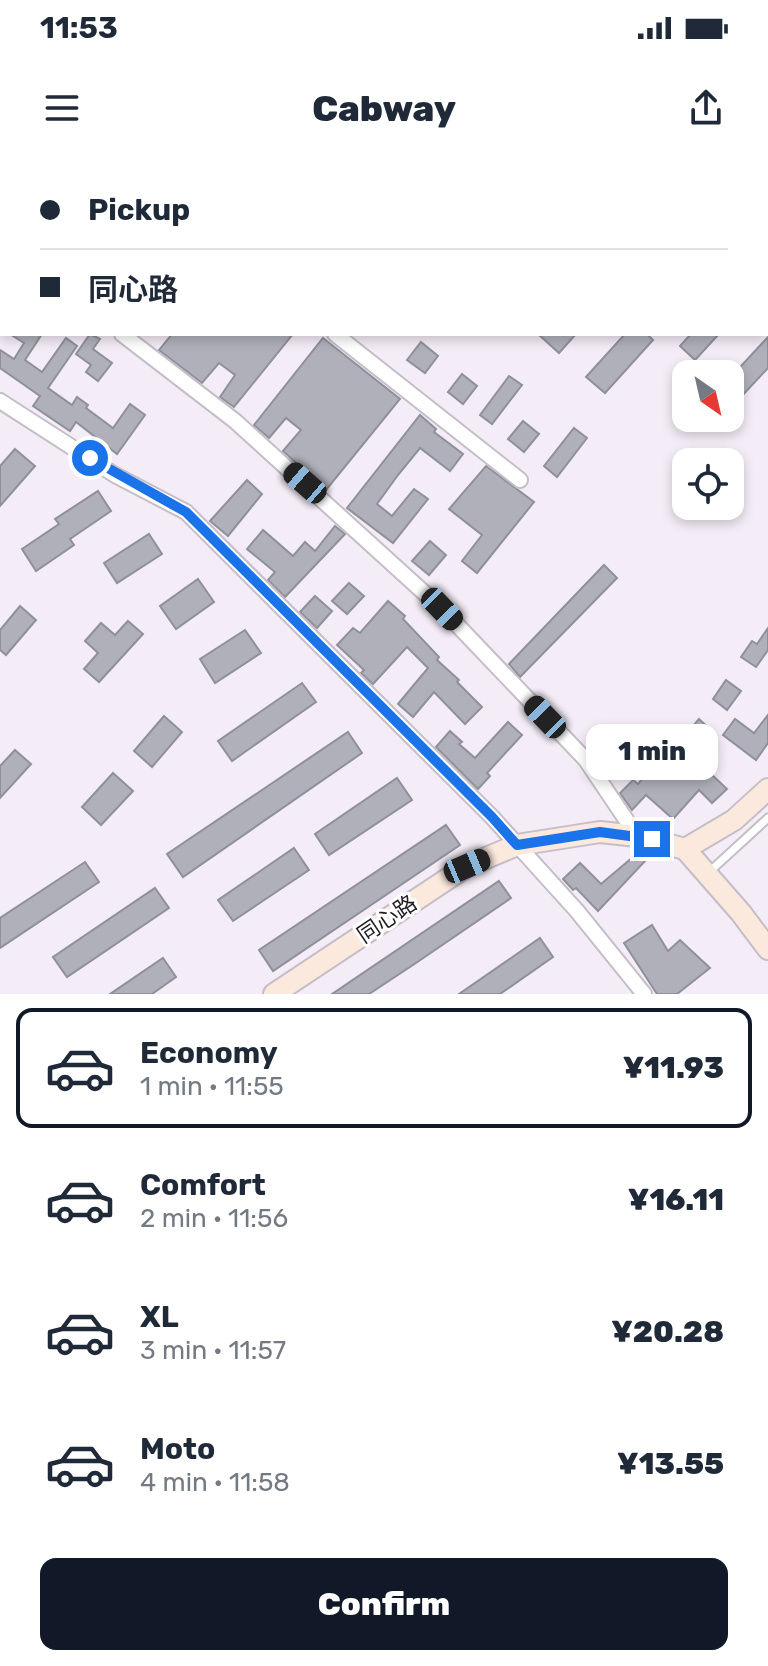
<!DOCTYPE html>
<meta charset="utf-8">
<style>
:root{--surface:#fff;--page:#f6f6f7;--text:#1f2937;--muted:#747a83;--line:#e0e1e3;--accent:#111827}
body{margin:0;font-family:Rubik,"Noto Sans SC",sans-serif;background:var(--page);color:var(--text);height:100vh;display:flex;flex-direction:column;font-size:30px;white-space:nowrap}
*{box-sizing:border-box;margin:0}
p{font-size:26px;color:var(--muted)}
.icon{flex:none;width:44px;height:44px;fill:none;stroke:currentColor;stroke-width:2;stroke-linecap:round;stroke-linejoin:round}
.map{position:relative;height:834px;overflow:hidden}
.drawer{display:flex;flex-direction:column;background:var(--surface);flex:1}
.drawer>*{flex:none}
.guide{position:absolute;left:0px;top:0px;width:768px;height:176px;box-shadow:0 4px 12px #0003;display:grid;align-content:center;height:176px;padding:0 40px;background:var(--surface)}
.needle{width:52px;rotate:146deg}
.fabs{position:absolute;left:672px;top:200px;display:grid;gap:16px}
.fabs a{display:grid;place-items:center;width:72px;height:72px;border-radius:16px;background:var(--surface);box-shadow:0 4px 12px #0003;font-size:40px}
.end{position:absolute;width:36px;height:36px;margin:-18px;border:10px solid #1a73e8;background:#fff;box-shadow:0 0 0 4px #fff}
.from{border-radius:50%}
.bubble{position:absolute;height:56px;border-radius:16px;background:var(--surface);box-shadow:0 4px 12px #0003;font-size:26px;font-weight:800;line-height:56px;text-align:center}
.car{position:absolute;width:24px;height:48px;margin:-24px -12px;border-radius:10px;box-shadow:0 0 6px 2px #0007;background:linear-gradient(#222 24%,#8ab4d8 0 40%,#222 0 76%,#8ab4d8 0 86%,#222 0)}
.guide b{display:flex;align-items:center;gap:28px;height:76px;font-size:30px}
.guide b+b{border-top:2px solid var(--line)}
.guide i{width:20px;height:20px;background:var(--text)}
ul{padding:14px 0 0;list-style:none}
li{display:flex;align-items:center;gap:24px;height:120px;margin:0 16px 12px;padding:0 24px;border:4px solid transparent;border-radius:16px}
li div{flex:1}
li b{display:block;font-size:30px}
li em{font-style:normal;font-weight:800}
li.on{border-color:var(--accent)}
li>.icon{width:72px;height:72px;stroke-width:1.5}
.action{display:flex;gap:16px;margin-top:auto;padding:16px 40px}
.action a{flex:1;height:92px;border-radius:16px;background:var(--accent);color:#fff;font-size:32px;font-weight:800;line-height:92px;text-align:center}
.status{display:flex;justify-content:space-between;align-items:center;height:56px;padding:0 40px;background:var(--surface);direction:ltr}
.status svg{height:22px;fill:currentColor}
header{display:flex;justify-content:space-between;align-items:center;height:104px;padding:0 40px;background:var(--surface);font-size:36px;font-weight:800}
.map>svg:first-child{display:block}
.building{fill:#b0b0bb;stroke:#8f909b;stroke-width:2}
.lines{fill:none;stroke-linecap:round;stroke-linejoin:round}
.lane-casing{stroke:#c5bec7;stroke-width:11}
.street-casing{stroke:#c5bec7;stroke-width:18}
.secondary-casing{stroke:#c5bec7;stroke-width:24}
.lane{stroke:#fff;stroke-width:7}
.street{stroke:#fff;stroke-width:14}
.secondary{stroke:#fbe9de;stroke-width:20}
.route{stroke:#1a73e8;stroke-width:10}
.labels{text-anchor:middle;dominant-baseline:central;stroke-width:6;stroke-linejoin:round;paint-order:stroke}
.street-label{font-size:22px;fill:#211e21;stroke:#fff}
</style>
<div class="status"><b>11:53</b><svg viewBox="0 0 49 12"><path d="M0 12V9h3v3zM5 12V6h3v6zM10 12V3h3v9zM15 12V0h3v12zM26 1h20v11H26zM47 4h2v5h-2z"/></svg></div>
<header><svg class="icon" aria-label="menu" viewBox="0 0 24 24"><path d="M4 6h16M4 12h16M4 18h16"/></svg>Cabway<svg class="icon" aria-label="share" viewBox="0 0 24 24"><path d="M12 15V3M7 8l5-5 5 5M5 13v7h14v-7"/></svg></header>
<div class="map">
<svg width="768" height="834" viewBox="0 0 768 834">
<rect width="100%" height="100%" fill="#f4ecf6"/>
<g class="building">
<path d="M10,174H42L25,200L42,212L66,178L77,186L48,228L72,245L77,237L88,245L86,248L113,268L130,244L145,255L117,294L76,262L70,271L33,246L40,236L0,208V190L14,199L24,183Z"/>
<path d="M90,174L100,179L93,189L112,203L98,221L86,212L91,205L76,194Z"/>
<path d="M172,174H293L234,247L220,237L235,215L219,203L202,223L159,190Z"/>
<path d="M538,174H576L559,193Z"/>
<path d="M625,174H647L653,180L605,233L586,217Z"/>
<path d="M691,174H719L695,200L680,186Z"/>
<path d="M768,177V208L738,240L730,232V218Z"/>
<path d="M323,178L400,239L326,330L283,291L301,270L286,258L269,278L254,265Z"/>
<path d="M421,182L438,196L425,213L407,200Z"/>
<path d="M462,214L477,226L463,244L448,232Z"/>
<path d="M509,216L522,225L492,264L480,255Z"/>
<path d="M420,255L436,269L434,272L463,294L450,311L420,288L398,315L377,344L392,356L414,329L428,339L393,383L347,348Z"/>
<path d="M523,261L539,274L524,292L508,279Z"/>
<path d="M574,268L587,278L557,317L544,306Z"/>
<path d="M15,289L35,306L0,346V306Z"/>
<path d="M486,306L534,342L477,413L462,401L482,375L449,349Z"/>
<path d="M247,320L262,334L228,376L210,361Z"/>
<path d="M98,331L111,351L70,379L74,385L36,411L22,389L59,364L55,359Z"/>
<path d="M335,366L345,374L285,437L268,420L275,412L247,389L263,370L293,396L305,382L315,391Z"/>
<path d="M149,374L162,394L117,423L104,403Z"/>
<path d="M430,381L446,395L429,415L412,401Z"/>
<path d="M604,405L617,418L520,517L509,504Z"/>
<path d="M198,419L214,442L176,469L160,446Z"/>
<path d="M349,423L364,436L347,454L332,441Z"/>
<path d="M315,436L332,451L317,468L300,452Z"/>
<path d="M388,441L405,456L403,459L439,497L437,500L459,520L457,522L482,547L465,564L434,532L413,557L398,544L428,508L407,487L373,524L361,513L364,510L337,485L353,468L360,473Z"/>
<path d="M20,446L36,460L6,495L0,490V470Z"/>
<path d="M128,461L143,474L99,522L84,509L98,493L85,481L101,463L115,475Z"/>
<path d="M768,468V490L756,507L741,497L752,481L757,484Z"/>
<path d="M245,470L261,493L215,523L200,499Z"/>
<path d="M726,520L741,531L727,550L713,539Z"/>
<path d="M302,523L316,542L232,601L218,581Z"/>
<path d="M768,555V583L756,600L723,575L735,559L754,573Z"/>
<path d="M164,556L182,572L152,607L134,591Z"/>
<path d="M699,559L713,572L692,596L727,629L712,643L699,630L673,659L646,635L632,650L620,633L633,620L638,624L673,583L676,586Z"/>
<path d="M508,562L522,575L487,613L490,616L478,629L436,587L450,571L462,582L459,584L475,598Z"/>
<path d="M348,572L362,593L183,717L167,694Z"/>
<path d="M15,590L31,604L0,638V606Z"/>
<path d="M113,613L133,631L101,665L82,647Z"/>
<path d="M397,618L412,640L329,695L315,674Z"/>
<path d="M446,665L460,685L273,811L259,790Z"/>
<path d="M294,688L309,710L233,761L218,740Z"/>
<path d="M639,692L646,700L598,751L576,728L573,730L563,719L580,703L601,724Z"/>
<path d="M85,702L99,722L0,788V758Z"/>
<path d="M499,721L511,738L413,805L369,834H332Z"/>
<path d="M155,728L169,748L67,817L53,797Z"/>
<path d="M652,765L668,791L680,780L710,808L677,834H657L624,783Z"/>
<path d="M540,778L553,797L500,834H459Z"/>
<path d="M163,798L176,817L152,834H110Z"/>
</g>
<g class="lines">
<defs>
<path id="lane" d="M708,713L768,658"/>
<g id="street">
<path d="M121,0L124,2"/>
<path d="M0,90L2,92"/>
<path d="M122,174L235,261L442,449L586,600L637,676"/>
<path d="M335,174L520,320"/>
<path d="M0,241L115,315L186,352L492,657L577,751L644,834"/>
</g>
<g id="secondary">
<path d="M658,0L661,2"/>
<path d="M681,0L684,2"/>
<path d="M766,76L768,77"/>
<path d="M766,96L768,97"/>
<path d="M685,689L741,753L768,789"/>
<path d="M274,834L467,706L517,685L600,672L637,676L685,689L734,660L768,629"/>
</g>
</defs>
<use href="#lane" class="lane-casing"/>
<use href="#street" class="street-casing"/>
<use href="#secondary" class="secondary-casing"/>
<use href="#lane" class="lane"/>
<use href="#street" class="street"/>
<use href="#secondary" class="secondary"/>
</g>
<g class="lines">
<path class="route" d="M90,298L186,352L492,657L517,685L600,672L652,679"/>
</g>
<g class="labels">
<g class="street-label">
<text transform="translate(387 759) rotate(-34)">同心路</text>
</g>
</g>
</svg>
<div class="fabs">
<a><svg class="needle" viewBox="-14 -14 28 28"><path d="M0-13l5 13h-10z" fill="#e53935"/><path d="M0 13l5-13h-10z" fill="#747a83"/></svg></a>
<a><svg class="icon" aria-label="locate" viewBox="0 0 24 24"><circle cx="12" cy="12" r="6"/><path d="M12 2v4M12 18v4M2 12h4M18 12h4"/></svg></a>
</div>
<i class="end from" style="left:90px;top:298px"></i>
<i class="end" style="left:652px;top:679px"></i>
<div class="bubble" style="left:586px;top:564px;width:132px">1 min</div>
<i class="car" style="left:305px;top:323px;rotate:311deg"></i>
<i class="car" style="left:442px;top:449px;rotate:136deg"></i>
<i class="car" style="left:545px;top:557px;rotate:316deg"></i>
<i class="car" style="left:467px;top:706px;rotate:67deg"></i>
<div class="guide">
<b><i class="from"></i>Pickup</b>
<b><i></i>同心路</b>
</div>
</div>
<section class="drawer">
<ul>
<li class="on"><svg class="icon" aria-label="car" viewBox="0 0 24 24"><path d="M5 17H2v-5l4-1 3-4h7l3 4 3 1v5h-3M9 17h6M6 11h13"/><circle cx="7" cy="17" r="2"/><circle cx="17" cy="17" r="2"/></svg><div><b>Economy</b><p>1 min · 11:55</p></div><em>¥11.93</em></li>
<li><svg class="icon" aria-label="car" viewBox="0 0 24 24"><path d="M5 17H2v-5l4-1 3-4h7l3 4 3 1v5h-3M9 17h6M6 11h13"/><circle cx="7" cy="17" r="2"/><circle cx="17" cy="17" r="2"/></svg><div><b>Comfort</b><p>2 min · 11:56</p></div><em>¥16.11</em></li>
<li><svg class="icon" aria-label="car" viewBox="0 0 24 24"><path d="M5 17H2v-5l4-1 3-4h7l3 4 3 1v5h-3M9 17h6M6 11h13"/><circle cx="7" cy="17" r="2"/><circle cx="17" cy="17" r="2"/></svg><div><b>XL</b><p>3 min · 11:57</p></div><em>¥20.28</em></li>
<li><svg class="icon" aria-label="car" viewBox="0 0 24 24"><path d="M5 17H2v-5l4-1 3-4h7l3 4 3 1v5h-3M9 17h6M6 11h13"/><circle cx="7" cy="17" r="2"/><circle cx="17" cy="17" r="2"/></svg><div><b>Moto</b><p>4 min · 11:58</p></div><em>¥13.55</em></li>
</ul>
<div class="action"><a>Confirm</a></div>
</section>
